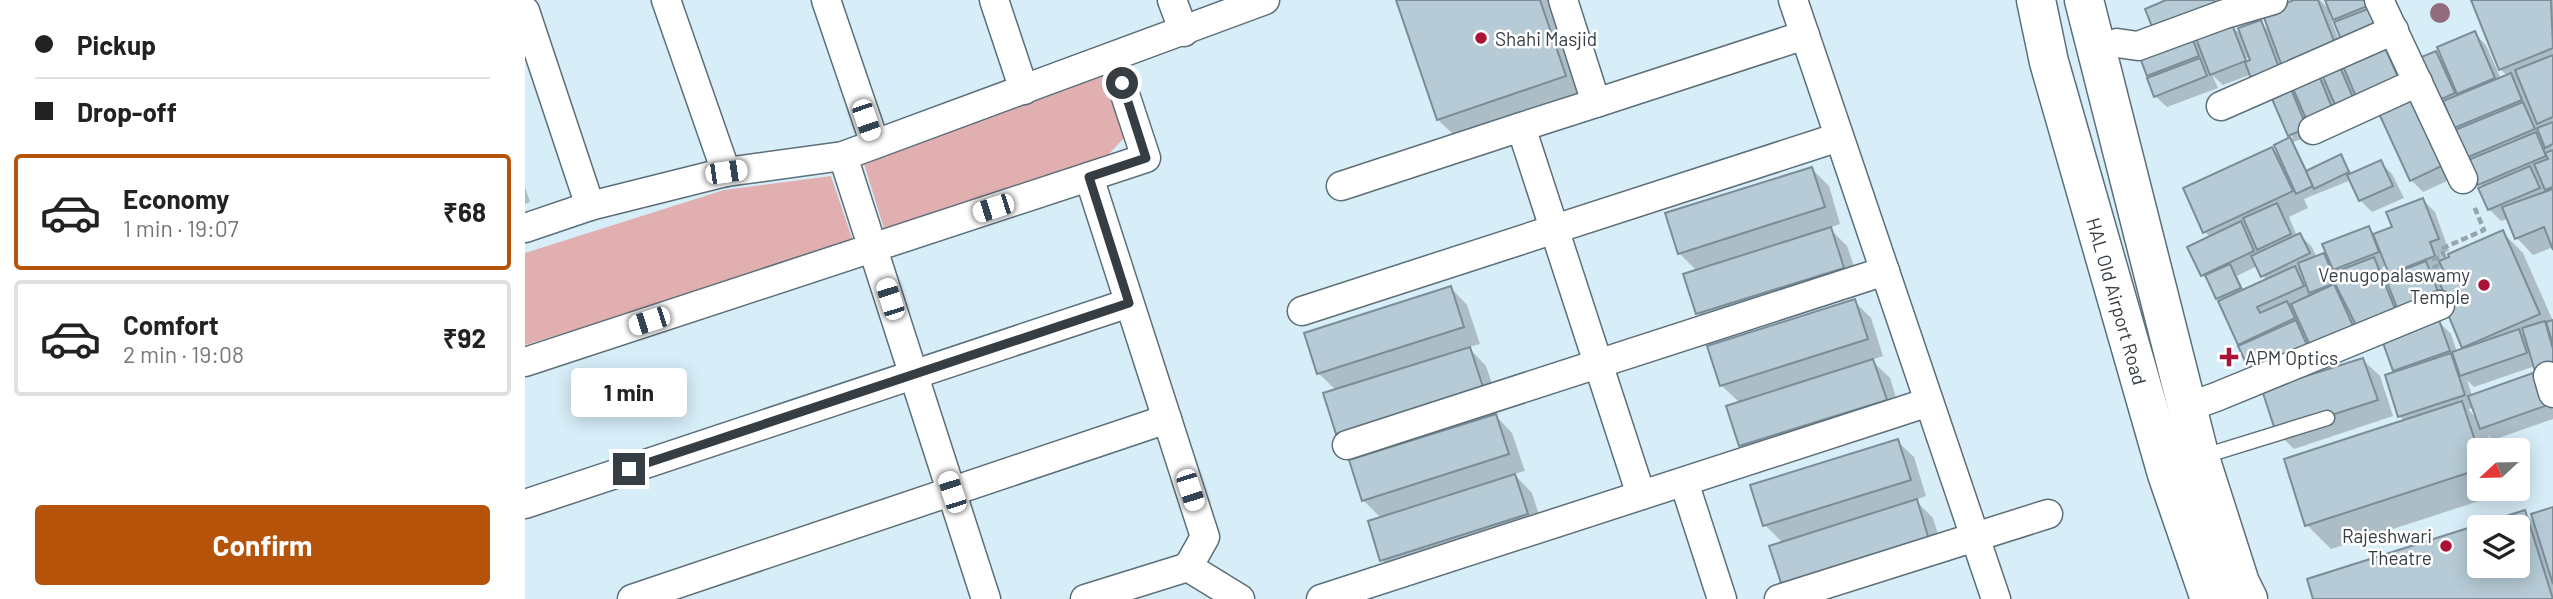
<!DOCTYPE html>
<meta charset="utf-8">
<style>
:root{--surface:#fff;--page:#f6f6f6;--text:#222;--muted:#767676;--line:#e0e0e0;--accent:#b45309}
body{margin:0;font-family:Barlow,sans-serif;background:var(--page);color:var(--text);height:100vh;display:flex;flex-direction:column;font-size:26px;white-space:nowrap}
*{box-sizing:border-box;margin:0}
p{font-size:23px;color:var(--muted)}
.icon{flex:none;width:38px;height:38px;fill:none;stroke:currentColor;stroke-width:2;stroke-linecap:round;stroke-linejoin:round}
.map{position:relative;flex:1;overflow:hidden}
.sheet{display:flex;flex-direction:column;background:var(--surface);width:525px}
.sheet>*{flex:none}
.top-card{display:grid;align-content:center;height:154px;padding:0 35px;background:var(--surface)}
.needle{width:46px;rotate:248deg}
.controls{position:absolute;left:1942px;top:438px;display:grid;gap:14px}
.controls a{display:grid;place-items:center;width:63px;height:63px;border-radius:7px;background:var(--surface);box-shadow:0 4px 18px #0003;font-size:35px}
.end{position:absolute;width:32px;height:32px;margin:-16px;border:9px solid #363e43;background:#fff;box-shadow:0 0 0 4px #fff}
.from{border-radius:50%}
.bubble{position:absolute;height:49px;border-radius:7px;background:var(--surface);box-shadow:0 4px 18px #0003;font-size:23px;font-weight:700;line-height:49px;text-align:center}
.car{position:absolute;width:21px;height:42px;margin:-21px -10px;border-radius:9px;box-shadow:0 0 5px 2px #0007;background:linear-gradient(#fff 24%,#345 0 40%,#fff 0 76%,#345 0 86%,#fff 0)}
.top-card b{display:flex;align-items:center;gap:24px;height:66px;font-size:26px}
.top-card b+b{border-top:2px solid var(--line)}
.top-card i{width:18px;height:18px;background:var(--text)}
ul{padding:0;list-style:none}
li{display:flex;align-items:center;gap:21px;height:116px;margin:0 14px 10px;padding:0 21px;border:4px solid var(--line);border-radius:7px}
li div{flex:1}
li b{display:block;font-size:26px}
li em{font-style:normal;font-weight:700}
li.on{border-color:var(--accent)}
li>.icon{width:63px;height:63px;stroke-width:1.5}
.primary-button{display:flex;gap:14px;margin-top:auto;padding:14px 35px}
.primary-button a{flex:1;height:80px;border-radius:7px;background:var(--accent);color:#fff;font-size:28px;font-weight:700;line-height:80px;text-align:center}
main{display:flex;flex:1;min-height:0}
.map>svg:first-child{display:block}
.green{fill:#e1afb0}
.shadow{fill:#0003;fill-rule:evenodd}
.building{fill:#b6cbd6;stroke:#7a8d98;stroke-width:2;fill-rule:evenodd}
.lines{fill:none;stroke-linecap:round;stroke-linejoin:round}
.lane-casing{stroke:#5c6f79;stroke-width:17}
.street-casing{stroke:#5c6f79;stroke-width:31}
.primary-casing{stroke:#5c6f79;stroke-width:41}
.path{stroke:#95a5ae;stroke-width:4.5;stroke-dasharray:7 3.5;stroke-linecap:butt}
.lane{stroke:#fff;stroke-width:14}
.street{stroke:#fff;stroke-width:28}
.primary{stroke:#fff;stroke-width:38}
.tree{fill:#916b7b}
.route{stroke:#363e43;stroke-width:9}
.poi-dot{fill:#aa1335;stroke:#fff;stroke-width:2.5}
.labels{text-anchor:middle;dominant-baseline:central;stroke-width:5;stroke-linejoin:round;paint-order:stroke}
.poi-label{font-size:19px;fill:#363e43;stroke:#fff;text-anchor:start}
.street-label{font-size:19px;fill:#363e43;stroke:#fff}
</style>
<main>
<section class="sheet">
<div class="top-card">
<b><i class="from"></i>Pickup</b>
<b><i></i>Drop-off</b>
</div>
<ul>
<li class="on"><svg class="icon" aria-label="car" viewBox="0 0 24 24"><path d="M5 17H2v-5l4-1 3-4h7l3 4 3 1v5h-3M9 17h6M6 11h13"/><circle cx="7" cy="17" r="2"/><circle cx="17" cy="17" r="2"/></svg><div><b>Economy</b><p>1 min · 19:07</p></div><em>₹68</em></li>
<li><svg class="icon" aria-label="car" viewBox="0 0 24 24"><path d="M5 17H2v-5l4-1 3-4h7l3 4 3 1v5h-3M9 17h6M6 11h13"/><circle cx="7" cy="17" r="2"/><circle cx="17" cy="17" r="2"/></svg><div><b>Comfort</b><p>2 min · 19:08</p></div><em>₹92</em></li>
</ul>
<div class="primary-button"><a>Confirm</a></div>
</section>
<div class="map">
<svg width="2028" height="599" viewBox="0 0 2028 599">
<rect width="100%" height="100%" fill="#d7edf8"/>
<g class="green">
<path d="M584,73L599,138L567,172L361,235L339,164Z"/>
<path d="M306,176L329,244L0,345V253L199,190Z"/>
</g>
<g class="shadow">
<path d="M872,0H1027L1061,96L934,140L913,120Z"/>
<path d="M1646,0H1695L1703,20L1665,36L1676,48L1705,24L1719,38L1735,22L1746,33L1739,13L1728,0H1762L1764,4L1774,0H1795L1806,11L1802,0H1849L1933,176L1898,192L1886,180L1855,111L1768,142L1783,172L1816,157L1827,174L1855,162L1867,174L1879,198L1847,212L1835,200L1826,180L1779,199L1783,208L1764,217L1772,236L1775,235L1787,247L1792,258L1799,255L1806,262L1843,228L1851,235L1870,228L1898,200L1910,212L1924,251L1915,254L1918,261L1978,233L1998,253L2028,321V373L2010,366L1949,387L1942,380L1947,396L2008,375L2020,387L2028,410V419L1968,440L1963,435L1968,450H1955V488H1981L1982,492L1806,549L1782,525L1880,421L1874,416L1871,373L1859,341L1914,322L1926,334L1932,352L1941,349L1922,307L1750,388L1838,360L1855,376L1868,416L1769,449L1752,432L1739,392L1714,344L1696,301L1687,285L1677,275L1686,238L1680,232L1747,149L1756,158L1751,146L1768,138L1747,93L1727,74L1698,85L1687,75L1693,88L1642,107L1630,96L1627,78L1623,75ZM1804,14L1811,21L1821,46V58ZM1861,54H1865L1882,93L1879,95ZM1728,56L1729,59L1690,74V71ZM1818,62L1823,73L1814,64ZM1797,70L1804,86L1791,73ZM1768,85L1773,96L1764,87ZM1862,265L1868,276L1863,278L1857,267ZM1732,266L1742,281L1719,291L1712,276ZM1919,268L1922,275L1914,279L1909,272ZM1949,408L1953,420L1943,409Z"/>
<path d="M1947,0H2028V247L2008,255L1992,238L1984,218L1976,221L1964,209L1959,188L1943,157L1934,130L1921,105L1914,100L1911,53L1920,62L1949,33L1961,45L1976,79L1983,76L1975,69Z"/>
<path d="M1287,169L1304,186L1315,224L1304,228L1322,246L1335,284L1190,330L1173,313L1172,271L1154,253Z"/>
<path d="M0,187L5,202L0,204Z"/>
<path d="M926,288L942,305L955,344L943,347L961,366L974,404L829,450L812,433V391L793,373Z"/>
<path d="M1329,301L1346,318L1358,356L1346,360L1365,378L1377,417L1232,462L1215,445V403L1196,385Z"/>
<path d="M971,416L987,433L1000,471L989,474L1007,493L1019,531L874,577L857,560L856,518L838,500Z"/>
<path d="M1372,441L1389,457L1401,496L1390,500L1408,518L1420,557L1258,543L1240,525Z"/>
<path d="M2028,509V599H1790L1784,580L1999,512L2011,524ZM1955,527H1993V565H1955Z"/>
</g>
<g class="building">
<path d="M871,0H1015L1041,76L912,120Z"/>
<path d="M1641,0H1689L1692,8L1630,34L1620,9Z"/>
<path d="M1769,0H1793L1812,49L1758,69L1737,12Z"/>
<path d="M1800,0H1843L1845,5L1808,20Z"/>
<path d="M1946,0H2026L2028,48L1974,70Z"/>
<path d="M1848,7L1857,32L1819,47L1809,22Z"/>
<path d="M1736,20L1756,73L1728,84L1720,62L1725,60L1713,28Z"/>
<path d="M1706,22L1721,61L1685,75L1670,36Z"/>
<path d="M1950,31L1970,78L1932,94L1912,47Z"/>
<path d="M1666,35L1674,56L1622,76L1614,55Z"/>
<path d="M1857,41L1877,86L1834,104L1815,59Z"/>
<path d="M1911,51L1930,93L1912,101L1894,58Z"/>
<path d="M2028,55V117L2012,124L1990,70Z"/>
<path d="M1675,58L1682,76L1629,97L1622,78Z"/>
<path d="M1812,60L1832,107L1814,114L1794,68Z"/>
<path d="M1793,73L1811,117L1785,128L1766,84Z"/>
<path d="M1986,73L1997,100L1929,128L1918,101Z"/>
<path d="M1764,84L1782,128L1763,136L1744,92Z"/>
<path d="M1889,89L1923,163L1885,181L1851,107Z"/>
<path d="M1998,102L2010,129L1941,158L1930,130Z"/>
<path d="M2028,122V144L2020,148L2012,128Z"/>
<path d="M2011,132L2021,156L1953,185L1943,160Z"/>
<path d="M1765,137L1788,186L1771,194L1749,145Z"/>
<path d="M1747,147L1768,191L1678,233L1658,188Z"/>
<path d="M2028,150V187L2020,190L2009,164L2023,159L2020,153Z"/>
<path d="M1816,154L1824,172L1789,189L1781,171Z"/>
<path d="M1856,160L1868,186L1834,201L1822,175Z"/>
<path d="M2005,166L2015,188L1963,210L1953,188Z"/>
<path d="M1287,167L1300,207L1153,254L1140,213Z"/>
<path d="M2028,189V250L2019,227L1990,239L1977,207Z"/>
<path d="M1898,198L1914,239L1905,242L1910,256L1864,274L1848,234L1867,227L1861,212Z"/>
<path d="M1752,203L1766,234L1732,250L1718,218Z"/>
<path d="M1716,221L1729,251L1676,276L1662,247Z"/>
<path d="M1844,226L1854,252L1808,270L1797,244Z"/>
<path d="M1306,227L1319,268L1171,314L1158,274Z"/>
<path d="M1978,230L2015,314L1937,348L1915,295L1919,293L1912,277L1920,274L1914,261L1924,257L1923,254Z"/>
<path d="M1775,233L1785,253L1736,277L1726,256Z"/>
<path d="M1799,253L1807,272L1803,273L1808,284L1784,293L1773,263Z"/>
<path d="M1849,257L1871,311L1832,327L1805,274Z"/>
<path d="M1901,261L1914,294L1873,310L1860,277Z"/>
<path d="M1705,264L1716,288L1691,299L1680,275Z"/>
<path d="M1770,266L1779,286L1732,307L1735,313L1762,301L1770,318L1713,345L1693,301Z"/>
<path d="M1809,284L1830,330L1787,350L1766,304Z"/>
<path d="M926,286L939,327L792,374L779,333Z"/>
<path d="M1330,299L1343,339L1195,386L1182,346Z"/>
<path d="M1771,320L1785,352L1728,378L1713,346Z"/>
<path d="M1914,320L1925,351L1868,371L1857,340Z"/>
<path d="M2028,320V345L2021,322Z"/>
<path d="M2020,321L2028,349V366L2010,371L1997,328Z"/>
<path d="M1994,329L2002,353L1935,376L1927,352Z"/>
<path d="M945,347L958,387L811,434L798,393Z"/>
<path d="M1926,353L1940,395L1873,417L1860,375Z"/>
<path d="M1838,358L1853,400L1751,433L1737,390Z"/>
<path d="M1348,359L1362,400L1214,446L1201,406Z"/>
<path d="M2008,373L2020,406L1955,429L1943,396Z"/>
<path d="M1937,401L1955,456V469L1780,526L1759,459Z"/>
<path d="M971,414L984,454L837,501L824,460Z"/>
<path d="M1373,439L1386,480L1238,526L1225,485Z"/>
<path d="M990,474L1003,514L855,561L843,521Z"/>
<path d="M1392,499L1404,540L1257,586L1244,546Z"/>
<path d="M2028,507V584L2006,514Z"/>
<path d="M2000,510L2028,599H1788L1782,579ZM1955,527H1993V565H1955Z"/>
</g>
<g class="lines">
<defs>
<path id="lane" d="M1676,457L1802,418"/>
<g id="street">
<path d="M141,0L201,172"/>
<path d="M301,0L350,144"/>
<path d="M469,0L499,90"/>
<path d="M647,0L659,32"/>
<path d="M1038,0L1071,103L996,127L1116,495"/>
<path d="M1268,0L1471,599"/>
<path d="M1854,0L1938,179"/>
<path d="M0,11L65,206"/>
<path d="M1571,50L1592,43L1613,46L1700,14L1748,0"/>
<path d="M1071,103L1280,35"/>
<path d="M1696,106L1869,30"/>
<path d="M1788,130L1893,82"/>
<path d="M318,156L461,599"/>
<path d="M816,186L996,127"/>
<path d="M0,228L65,206L201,172L318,156L740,0"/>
<path d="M777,311L1314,137"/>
<path d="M0,362L621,158L588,58"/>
<path d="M2023,376L2028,393"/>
<path d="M1663,407L1691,397L1915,305"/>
<path d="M822,445L1360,271"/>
<path d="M1159,482L1197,599"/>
<path d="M0,504L604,303"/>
<path d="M663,567L715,599"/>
<path d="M107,599L642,419"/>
<path d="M560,599L663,567L680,537L564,177"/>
<path d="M796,599L1404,402"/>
<path d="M1254,599L1523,514"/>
</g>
<g id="primary">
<path d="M1511,0L1524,62L1642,474L1685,599"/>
<path d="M1559,0L1675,458L1715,583L1723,599"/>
</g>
</defs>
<use href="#lane" class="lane-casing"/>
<use href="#street" class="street-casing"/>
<use href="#primary" class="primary-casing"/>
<path class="path" d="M1911,277L1907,268L1912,266L1909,259L1919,256L1916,249L1959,230L1949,206"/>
<use href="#lane" class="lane"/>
<use href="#street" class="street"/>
<use href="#primary" class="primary"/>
</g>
<circle class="tree" cx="1915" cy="13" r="10"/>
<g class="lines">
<path class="route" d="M104,469L604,303L564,177L621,158L597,83"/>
</g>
<g class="poi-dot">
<circle cx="956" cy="38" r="7"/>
<circle cx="1959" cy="285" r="7"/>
<path d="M1700.5 346.5h7v7h7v7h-7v7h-7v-7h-7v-7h7z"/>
<circle cx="1921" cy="546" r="7"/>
</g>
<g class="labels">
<g class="poi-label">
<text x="970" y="38">Shahi Masjid</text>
<text x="1945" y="274" text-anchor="end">Venugopalaswamy<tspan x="1945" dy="22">Temple</tspan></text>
<text x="1720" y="357">APM Optics</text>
<text x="1907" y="535" text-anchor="end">Rajeshwari<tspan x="1907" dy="22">Theatre</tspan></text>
</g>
<g class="street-label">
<text transform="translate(1592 301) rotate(74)">HAL Old Airport Road</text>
</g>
</g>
</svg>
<div class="controls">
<a><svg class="needle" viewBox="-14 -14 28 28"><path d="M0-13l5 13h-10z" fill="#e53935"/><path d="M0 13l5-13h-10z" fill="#767676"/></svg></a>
<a><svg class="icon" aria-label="layers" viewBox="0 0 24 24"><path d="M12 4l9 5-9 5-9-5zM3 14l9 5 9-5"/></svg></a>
</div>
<i class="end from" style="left:597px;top:83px"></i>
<i class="end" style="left:104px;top:469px"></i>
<div class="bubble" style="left:46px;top:368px;width:116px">1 min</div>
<i class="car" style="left:341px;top:120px;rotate:161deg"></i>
<i class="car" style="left:201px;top:172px;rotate:82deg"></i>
<i class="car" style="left:468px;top:208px;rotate:252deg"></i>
<i class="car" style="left:365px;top:299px;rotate:342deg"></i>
<i class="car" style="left:124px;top:321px;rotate:252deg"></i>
<i class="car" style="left:665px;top:490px;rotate:162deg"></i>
<i class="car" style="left:427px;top:492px;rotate:342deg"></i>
</div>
</main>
